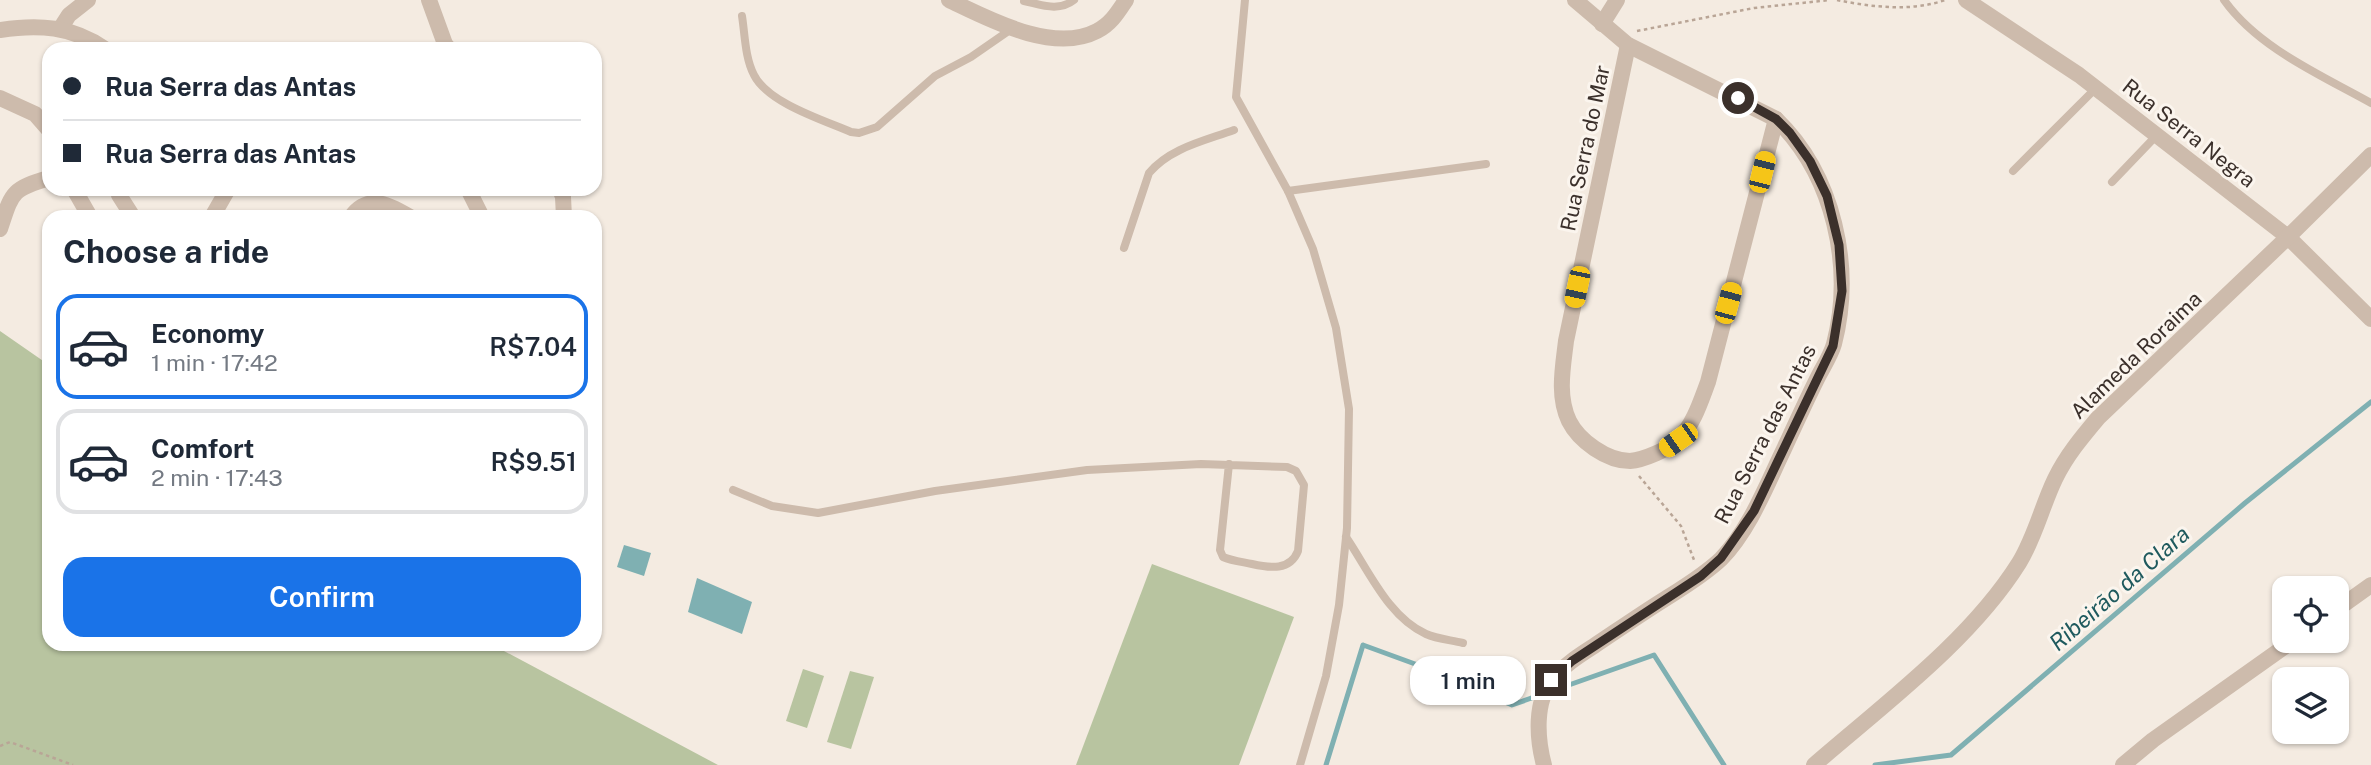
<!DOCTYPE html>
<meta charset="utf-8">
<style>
:root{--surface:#fff;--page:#f6f6f7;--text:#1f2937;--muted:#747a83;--line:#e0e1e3;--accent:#1a73e8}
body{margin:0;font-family:"Public Sans",sans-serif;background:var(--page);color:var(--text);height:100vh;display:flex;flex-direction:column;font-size:26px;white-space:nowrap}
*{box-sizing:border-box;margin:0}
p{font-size:23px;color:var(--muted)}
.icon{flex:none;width:38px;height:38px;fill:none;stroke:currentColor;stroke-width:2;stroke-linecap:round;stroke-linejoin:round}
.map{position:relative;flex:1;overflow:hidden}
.side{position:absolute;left:42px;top:210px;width:560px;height:441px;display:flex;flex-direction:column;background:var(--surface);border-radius:21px;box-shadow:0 2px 5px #0004}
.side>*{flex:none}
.hud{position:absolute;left:42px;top:42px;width:560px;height:154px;border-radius:21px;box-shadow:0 2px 5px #0004;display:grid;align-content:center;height:154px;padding:0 21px;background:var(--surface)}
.controls{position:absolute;left:2272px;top:576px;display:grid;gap:14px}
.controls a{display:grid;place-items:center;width:77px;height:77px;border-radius:14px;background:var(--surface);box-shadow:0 2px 5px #0004;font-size:35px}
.end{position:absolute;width:32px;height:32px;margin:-16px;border:9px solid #3b302b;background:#fff;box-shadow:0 0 0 4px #fff}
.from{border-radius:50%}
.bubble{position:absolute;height:49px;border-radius:21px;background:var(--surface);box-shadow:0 2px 5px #0004;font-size:23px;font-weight:600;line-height:49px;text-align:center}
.car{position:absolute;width:21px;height:42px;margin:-21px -10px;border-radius:9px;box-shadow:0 0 5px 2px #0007;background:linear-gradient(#f5c518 24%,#345 0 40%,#f5c518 0 76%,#345 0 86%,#f5c518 0)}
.hud b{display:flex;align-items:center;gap:24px;height:66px;font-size:26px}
.hud b+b{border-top:2px solid var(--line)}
.hud i{width:18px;height:18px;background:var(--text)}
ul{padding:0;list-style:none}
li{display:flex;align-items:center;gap:21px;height:105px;margin:0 14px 10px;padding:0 7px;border:4px solid var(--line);border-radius:21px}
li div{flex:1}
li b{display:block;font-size:26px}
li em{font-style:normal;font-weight:600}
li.active{border-color:var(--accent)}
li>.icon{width:63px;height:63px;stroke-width:1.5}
h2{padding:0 21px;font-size:32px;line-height:84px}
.cta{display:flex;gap:14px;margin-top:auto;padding:14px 21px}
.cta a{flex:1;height:80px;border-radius:21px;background:var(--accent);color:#fff;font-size:28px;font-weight:600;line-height:80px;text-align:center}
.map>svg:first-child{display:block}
.green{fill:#b8c4a0}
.water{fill:#7fb0b2}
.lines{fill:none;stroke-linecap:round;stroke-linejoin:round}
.stream{stroke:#7fb0b2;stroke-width:5}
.path{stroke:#b9a596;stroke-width:2.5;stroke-dasharray:3.5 3.5;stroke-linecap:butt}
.service{stroke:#cdbbac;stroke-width:8}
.minor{stroke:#cdbbac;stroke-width:16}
.route{stroke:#3b302b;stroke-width:9}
.labels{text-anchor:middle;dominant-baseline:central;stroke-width:6;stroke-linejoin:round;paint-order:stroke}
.street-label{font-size:21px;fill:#3b302b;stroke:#fbf5ee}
.water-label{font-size:23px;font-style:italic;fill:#1f5a5e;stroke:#fbf5ee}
</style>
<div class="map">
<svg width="2371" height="765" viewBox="0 0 2371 765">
<rect width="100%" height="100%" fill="#f4ebe1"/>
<g class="green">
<path d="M0,331L49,365V644H491L718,765H0Z"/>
<path d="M1152,564L1294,617L1239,765H1076Z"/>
<path d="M803,669L824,676L807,728L786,721Z"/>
<path d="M850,671L874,677L851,749L827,742Z"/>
</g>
<g class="water">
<path d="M624,545L651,553L644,576L617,567Z"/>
<path d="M697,578L752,602L742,634L688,612Z"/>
</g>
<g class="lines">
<g class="stream">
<path d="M1549,692L1654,655L1724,765"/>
<path d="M1326,765L1363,645L1426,668L1512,705L1540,695"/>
<path d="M1875,765L1951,755L2245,503L2371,402"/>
</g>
<g class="path">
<path d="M1837,0C1871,7 1912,12 1945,0"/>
<path d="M1637,31L1754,8L1830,0"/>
<path d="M1639,476L1681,526L1694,560"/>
<path d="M0,746L10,742L73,765"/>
</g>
<g class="service">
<path d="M1245,0L1236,97L1288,191L1313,249L1336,328L1349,409L1347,528L1339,605L1326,676L1300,765"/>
<path d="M2224,0C2258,48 2321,75 2371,103"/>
<path d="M1024,1C1042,5 1059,12 1074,0"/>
<path d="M742,16C745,35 745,58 754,75C768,103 823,120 851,132L859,133L877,127L935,76L971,57L1010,30"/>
<path d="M2013,171L2096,88"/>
<path d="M2112,182L2157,135"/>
<path d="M1288,191L1486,164"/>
<path d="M1124,248L1149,173C1170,148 1204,141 1234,130"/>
<path d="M733,490L772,506L818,513L935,491L1087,470L1201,464L1287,467L1296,471L1304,485L1298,551C1290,571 1270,568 1252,564C1243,562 1232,561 1223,557L1220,550L1229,464"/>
<path d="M1346,537C1368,569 1388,617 1426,634C1437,639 1451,640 1463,643"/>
</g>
<g class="minor">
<path d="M429,0L445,44L449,49"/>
<path d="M949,0C989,19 1053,54 1097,31C1111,24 1118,12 1126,0"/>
<path d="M1966,0L2079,75L2288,237L2371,319"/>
<path d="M1602,24L1617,0"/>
<path d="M60,29L69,15L88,0"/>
<path d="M0,30C38,24 72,26 105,49"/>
<path d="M1628,45L1566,341C1563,367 1557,396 1569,421C1579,441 1607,461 1630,461C1643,460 1670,449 1679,439C1694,423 1700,403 1708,382L1776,119"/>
<path d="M0,98L35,114L49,130"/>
<path d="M74,189L90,217"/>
<path d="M120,189L119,195L133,217"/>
<path d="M468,189L482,217"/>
<path d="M560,189L563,197L564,217"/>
<path d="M212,217L228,189"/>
<path d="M351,217C368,193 389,205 410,217"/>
<path d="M0,229C12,193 11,189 49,178"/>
<path d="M2336,610L2371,585"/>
<path d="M1544,765C1537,739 1534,701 1553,679C1564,665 1580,655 1594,646C1618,630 1641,614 1665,599C1684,587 1704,575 1721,559C1750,529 1766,486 1784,449C1795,425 1806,401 1818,377C1823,367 1831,355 1834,344C1854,267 1834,175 1776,119L1628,45L1575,0"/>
<path d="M1814,765C1883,705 1970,641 2019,563C2035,537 2042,506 2055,479C2066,456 2082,437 2098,418L2288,237L2371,155"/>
<path d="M2123,765L2153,740L2294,640"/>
</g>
</g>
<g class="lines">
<path class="route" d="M1551,680L1572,661L1701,576L1721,558L1754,511L1833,346L1842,291L1839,245L1827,196L1810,161L1790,133L1776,119L1738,98"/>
</g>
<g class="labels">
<g class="street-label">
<text transform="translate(2189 133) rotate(38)">Rua Serra Negra</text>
<text transform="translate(1585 148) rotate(-78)">Rua Serra do Mar</text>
<text transform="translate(2136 355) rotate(-44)">Alameda Roraima</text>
<text transform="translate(1765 434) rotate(-63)">Rua Serra das Antas</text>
</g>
<g class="water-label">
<text transform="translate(2119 588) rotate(-41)">Ribeirão da Clara</text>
</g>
</g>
</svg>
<div class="controls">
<a><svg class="icon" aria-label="locate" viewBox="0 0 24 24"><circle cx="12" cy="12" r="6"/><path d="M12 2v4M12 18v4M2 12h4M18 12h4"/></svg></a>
<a><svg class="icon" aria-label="layers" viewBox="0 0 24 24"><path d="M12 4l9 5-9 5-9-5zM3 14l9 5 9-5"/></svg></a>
</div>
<i class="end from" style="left:1738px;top:98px"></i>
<i class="end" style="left:1551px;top:680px"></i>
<div class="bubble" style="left:1410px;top:656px;width:116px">1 min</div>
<i class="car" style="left:1762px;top:172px;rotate:14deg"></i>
<i class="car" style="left:1577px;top:287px;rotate:192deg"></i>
<i class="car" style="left:1728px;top:303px;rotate:15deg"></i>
<i class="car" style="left:1678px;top:440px;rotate:235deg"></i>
<div class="hud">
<b><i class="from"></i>Rua Serra das Antas</b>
<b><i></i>Rua Serra das Antas</b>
</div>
<section class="side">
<h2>Choose a ride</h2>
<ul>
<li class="active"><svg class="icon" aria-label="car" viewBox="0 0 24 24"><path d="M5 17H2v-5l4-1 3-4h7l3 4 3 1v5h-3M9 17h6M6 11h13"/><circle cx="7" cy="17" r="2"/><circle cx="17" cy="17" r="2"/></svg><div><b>Economy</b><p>1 min · 17:42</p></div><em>R$7.04</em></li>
<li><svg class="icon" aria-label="car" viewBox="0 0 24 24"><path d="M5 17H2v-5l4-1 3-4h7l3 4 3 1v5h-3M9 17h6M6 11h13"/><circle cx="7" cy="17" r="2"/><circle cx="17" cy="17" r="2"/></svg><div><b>Comfort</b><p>2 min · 17:43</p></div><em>R$9.51</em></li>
</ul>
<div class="cta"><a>Confirm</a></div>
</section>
</div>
